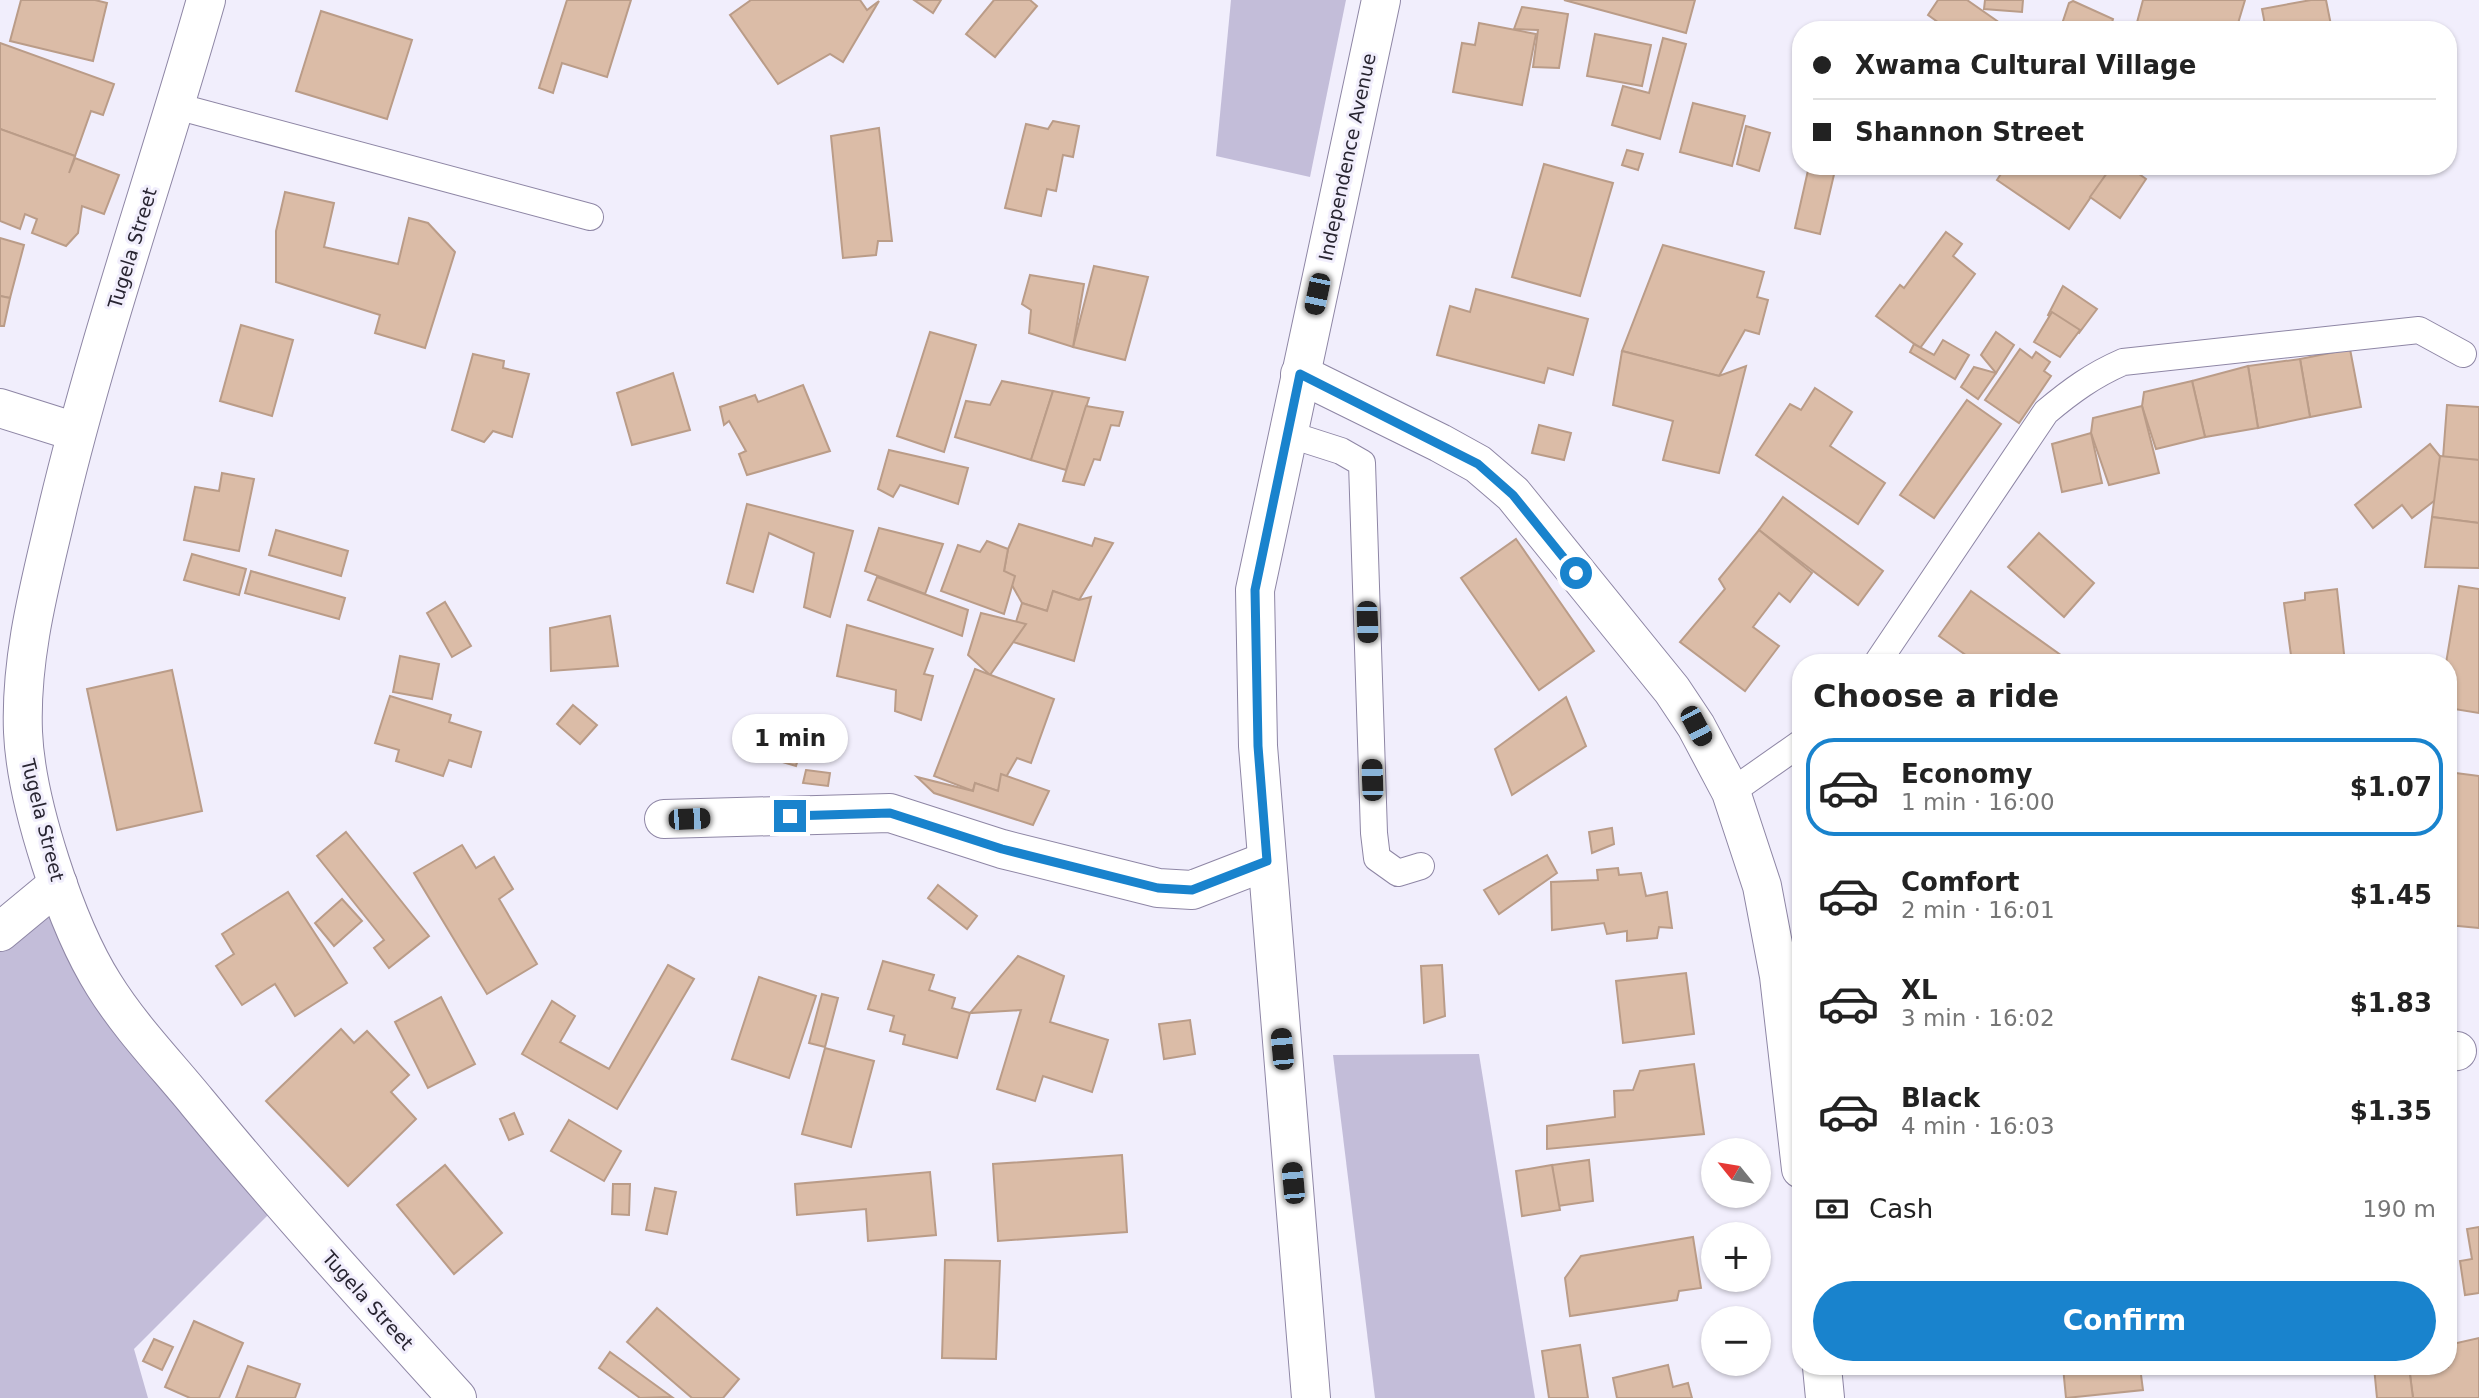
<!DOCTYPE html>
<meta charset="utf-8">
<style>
:root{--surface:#fff;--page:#f2f2f2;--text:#222;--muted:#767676;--line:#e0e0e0;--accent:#1983cd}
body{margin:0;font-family:"DejaVu Sans",sans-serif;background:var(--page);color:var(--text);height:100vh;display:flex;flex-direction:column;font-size:26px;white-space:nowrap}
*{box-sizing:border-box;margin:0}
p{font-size:23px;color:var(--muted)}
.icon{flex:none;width:38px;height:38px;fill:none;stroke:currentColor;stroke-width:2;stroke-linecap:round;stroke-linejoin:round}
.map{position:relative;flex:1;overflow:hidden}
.sheet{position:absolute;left:1792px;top:654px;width:665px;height:721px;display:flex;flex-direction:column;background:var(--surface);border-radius:28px;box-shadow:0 2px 5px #0004}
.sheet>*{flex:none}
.top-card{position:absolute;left:1792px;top:21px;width:665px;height:154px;border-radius:28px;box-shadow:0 2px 5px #0004;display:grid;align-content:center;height:154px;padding:0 21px;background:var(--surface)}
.needle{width:46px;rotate:300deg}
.fabs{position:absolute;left:1701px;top:1138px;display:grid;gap:14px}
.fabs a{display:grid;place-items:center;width:70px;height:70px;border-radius:50%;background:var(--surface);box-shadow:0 2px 5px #0004;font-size:35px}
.end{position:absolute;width:32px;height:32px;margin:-16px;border:9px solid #1983cd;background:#fff;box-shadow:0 0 0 4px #fff}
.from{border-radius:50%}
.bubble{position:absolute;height:49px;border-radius:24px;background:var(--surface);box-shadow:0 2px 5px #0004;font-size:23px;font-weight:700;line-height:49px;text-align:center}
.car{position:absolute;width:21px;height:42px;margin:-21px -10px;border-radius:9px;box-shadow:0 0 5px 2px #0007;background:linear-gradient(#222 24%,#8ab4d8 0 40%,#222 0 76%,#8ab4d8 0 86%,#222 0)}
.top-card b{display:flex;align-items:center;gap:24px;height:66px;font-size:26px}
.top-card b+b{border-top:2px solid var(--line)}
.top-card i{width:18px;height:18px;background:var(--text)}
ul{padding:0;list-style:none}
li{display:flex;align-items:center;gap:21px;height:98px;margin:0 14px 10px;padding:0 7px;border:4px solid transparent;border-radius:28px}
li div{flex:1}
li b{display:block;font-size:26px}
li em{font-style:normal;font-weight:700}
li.active{border-color:var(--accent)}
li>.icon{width:63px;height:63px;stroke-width:1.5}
h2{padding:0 21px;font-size:32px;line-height:84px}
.pay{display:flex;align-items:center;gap:18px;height:77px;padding:0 21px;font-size:26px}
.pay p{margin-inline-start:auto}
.button{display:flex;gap:14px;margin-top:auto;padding:14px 21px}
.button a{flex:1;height:80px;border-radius:42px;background:var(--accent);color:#fff;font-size:28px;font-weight:700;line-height:80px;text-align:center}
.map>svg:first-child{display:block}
.green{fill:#c3bdd9}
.building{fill:#dbbca7;stroke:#ba9c88;stroke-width:2}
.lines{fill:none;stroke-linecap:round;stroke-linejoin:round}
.service-casing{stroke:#8e86a5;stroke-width:28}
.minor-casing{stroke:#8e86a5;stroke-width:40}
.secondary-casing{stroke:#8e86a5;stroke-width:40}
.service{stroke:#fff;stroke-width:26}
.minor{stroke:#fff;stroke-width:38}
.secondary{stroke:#fff;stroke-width:38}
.route{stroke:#1983cd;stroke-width:9}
.labels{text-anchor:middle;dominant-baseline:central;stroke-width:6;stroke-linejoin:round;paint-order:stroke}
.street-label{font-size:19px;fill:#282531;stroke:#f1eefc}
</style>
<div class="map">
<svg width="2479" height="1398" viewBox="0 0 2479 1398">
<rect width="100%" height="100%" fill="#f1eefc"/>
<g class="green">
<path d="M1231,0H1346L1310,177L1216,156Z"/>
<path d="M58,884L79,937L280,1203L134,1349L148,1398H0V932Z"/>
<path d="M1479,1054L1535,1398H1375L1333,1055Z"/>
</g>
<g class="building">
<path d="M21,0H95L107,3L93,61L10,41Z"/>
<path d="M567,0H631L607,77L562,63L553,93L539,88Z"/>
<path d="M751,0H860L867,10L879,1L843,62L830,54L778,84L730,15Z"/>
<path d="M914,0H941L933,13Z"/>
<path d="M994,0H1030L1037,6L995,57L966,34Z"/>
<path d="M1564,0H1695L1686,33Z"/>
<path d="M1938,0H1967L2010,30H1949L1928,15Z"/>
<path d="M1985,0H2023L2022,12L1984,9Z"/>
<path d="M2143,0H2245L2236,30H2135Z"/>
<path d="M2311,0H2326L2332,30H2266L2262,9Z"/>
<path d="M2073,1L2113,19L2110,30H2060L2069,3Z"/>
<path d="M1522,7L1568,14L1559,68L1533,67L1538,30L1514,29Z"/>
<path d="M321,11L412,40L387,119L296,91Z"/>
<path d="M1479,23L1536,34L1522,105L1453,92L1462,43L1475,45Z"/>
<path d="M1595,34L1651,45L1642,86L1587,76Z"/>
<path d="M1663,38L1686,44L1660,139L1612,125L1623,86L1649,93Z"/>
<path d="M0,43L114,84L103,115L91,111L75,156L0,129Z"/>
<path d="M1693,103L1745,116L1732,166L1680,152Z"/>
<path d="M1053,121L1079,126L1073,157L1063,155L1056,191L1047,189L1041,216L1005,208L1026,124L1048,129Z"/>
<path d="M1746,126L1770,133L1759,171L1737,164Z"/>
<path d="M879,128L892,241H878L876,255L843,258L831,136Z"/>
<path d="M0,129L75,156L69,173L75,158L119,175L104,214L82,206L78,233L66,246L32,233L37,219L25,214L20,229L0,221Z"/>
<path d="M1627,150L1643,154L1638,170L1622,165Z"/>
<path d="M1544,164L1613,183L1580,296L1512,277Z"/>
<path d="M1809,166H1836L1820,234L1795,228Z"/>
<path d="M2006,166H2112L2069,229L1997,180Z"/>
<path d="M2112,166H2128L2146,179L2120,218L2090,197Z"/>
<path d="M285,192L334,203L324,247L398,264L409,218L428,223L455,252L425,348L375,333L380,315L276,282V231Z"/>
<path d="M1946,232L1962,244L1953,256L1975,274L1920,348L1876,316L1900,285L1904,288Z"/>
<path d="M0,238L24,245L10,298L0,296Z"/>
<path d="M1663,245L1764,272L1757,297L1768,300L1759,334L1745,330L1719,376L1622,351Z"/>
<path d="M1094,266L1148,277L1125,360L1073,347Z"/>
<path d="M1030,275L1084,284L1073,347L1029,333L1031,310L1022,304Z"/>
<path d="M2063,286L2097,309L2079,333L2048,315Z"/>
<path d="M1476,289L1588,319L1573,375L1548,368L1544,383L1437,355L1450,306L1470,312Z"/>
<path d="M0,296L10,298L4,326H0Z"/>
<path d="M2052,312L2080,330L2060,357L2034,342Z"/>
<path d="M241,325L293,340L272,416L220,401Z"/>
<path d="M930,332L976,345L944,452L897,436Z"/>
<path d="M1996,332L2014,345L1996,373L1981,355Z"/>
<path d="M1943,340L1969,355L1955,379L1910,352L1914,344L1934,355Z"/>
<path d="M2020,349L2032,358L2036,352L2050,362L2044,371L2051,376L2019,423L1985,400Z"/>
<path d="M2350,349L2361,407L2310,417L2300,359Z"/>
<path d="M1622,351L1719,376L1746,366L1719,473L1663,460L1673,421L1613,405Z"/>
<path d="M473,354L504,361L503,368L529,374L512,437L493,431L484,442L452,430Z"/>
<path d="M2300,359L2310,417L2258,428L2248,366Z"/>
<path d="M2248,366L2258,428L2205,437L2192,381Z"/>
<path d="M1974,367L1996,373L1978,399L1961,387Z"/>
<path d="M673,373L690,430L632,445L617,393Z"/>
<path d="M1002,381L1053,391L1031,460L955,437L966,401L990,405Z"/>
<path d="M2192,381L2205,437L2156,449L2142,406L2144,392Z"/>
<path d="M803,385L830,451L747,475L739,454L746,451L729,421L724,425L720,407L755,395L758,402Z"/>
<path d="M1815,388L1852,412L1830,446L1885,483L1858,524L1756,455L1790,404L1801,410Z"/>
<path d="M1053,391L1089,398L1066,470L1031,460Z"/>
<path d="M1967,400L2001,424L1934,518L1900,495Z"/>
<path d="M2447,405L2479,407V460L2443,458Z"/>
<path d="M1086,406L1123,412L1119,426L1111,425L1100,460L1094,459L1084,485L1063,481Z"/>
<path d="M2142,406L2159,473L2109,485L2091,433L2093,418Z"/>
<path d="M1539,425L1571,433L1564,460L1532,453Z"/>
<path d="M2091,433L2102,483L2062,492L2052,444Z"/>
<path d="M2430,444L2451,470L2442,477L2445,482L2438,488L2443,494L2412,518L2402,505L2373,528L2355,505Z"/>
<path d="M889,450L968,468L958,504L900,485L893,497L878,489Z"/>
<path d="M2440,456L2479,460V523L2432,517Z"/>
<path d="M222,473L254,479L239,551L184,540L195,487L219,491Z"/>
<path d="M1783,497L1883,571L1858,605L1759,530Z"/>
<path d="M747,504L853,531L830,617L804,607L814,553L769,533L753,592L727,583Z"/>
<path d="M2432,517L2479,523V568L2425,567Z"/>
<path d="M1019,524L1092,546L1095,538L1113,543L1079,600L1053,591L1047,611L1022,603L1004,571L1008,549Z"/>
<path d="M879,528L943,544L925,594L865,571Z"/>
<path d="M276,530L348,551L341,576L269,555Z"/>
<path d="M1759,530L1812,573L1790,602L1779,593L1753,627L1779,646L1745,691L1680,642L1725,589L1719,579Z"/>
<path d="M2039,533L2094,583L2064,617L2008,567Z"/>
<path d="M1516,539L1594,651L1539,690L1461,578Z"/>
<path d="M987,541L1008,549L1004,571L1015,576L1004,614L941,591L958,545L980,552Z"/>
<path d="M192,554L246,569L239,595L184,580Z"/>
<path d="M251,571L345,598L339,619L245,593Z"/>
<path d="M877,577L968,610L962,636L868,600Z"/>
<path d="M2459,586L2479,589V713L2448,708L2446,663Z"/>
<path d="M2337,589L2345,663H2292L2284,603L2305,600V593Z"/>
<path d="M1053,591L1079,600L1091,597L1074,661L1010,641L1022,603L1047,611Z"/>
<path d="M1971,591L2072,663H1977L1939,636Z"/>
<path d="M445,602L471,646L452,657L427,613Z"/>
<path d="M981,613L1026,624L990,675L968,655Z"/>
<path d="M610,616L618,666L551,671L550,628Z"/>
<path d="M847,625L933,649L924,674L933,676L921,720L895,711L896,690L837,676Z"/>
<path d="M400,656L439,664L432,699L393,692Z"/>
<path d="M975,669L1054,699L1031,763L1017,758L998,791L975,783L973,791L934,776Z"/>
<path d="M172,670L202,811L117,830L87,689Z"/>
<path d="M390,696L451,715L449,722L481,732L471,767L449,760L443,776L396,761L399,750L375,743Z"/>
<path d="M1566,697L1586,746L1512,795L1495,749Z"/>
<path d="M573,705L597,725L580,744L557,724Z"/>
<path d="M814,729L833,733L828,757L808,752Z"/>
<path d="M788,731L805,736L796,766L779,761Z"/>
<path d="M806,770L830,773L828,786L803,783Z"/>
<path d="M2448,772L2479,776V928L2448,925Z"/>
<path d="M1001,774L1049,791L1033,825L934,793L917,777L973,791L975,783L998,791Z"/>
<path d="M1612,828L1614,844L1592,853L1589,832Z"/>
<path d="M346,832L429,936L389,968L374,948L384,940L317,856Z"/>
<path d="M462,845L476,868L494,857L513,889L499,899L537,964L487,994L414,873Z"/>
<path d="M1547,855L1557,873L1499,914L1484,890Z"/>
<path d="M1618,868L1619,875L1641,873L1646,896L1667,892L1672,928L1659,927L1657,938L1627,941V931L1607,934L1604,923L1552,930L1551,882L1598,880L1597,870Z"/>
<path d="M938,885L977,916L967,929L928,898Z"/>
<path d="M288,892L347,983L295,1016L275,984L242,1005L216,966L234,954L222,934Z"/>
<path d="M342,899L362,921L334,946L315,923Z"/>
<path d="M1018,956L1064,976L1050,1022L1108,1040L1092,1092L1043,1076L1035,1101L997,1089L1021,1010L970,1013Z"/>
<path d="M883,961L934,975L929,990L955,998L952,1008L970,1013L957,1058L903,1044L905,1035L890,1031L894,1016L868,1009Z"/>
<path d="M668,965L694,979L617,1109L522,1054L552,1001L575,1016L560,1042L609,1069Z"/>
<path d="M1442,965L1445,1016L1424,1023L1421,966Z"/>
<path d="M1686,973L1694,1034L1623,1043L1616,981Z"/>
<path d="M759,977L816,996L789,1078L732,1059Z"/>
<path d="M822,994L838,998L825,1047L809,1043Z"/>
<path d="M441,997L475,1064L428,1088L395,1022Z"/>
<path d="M1190,1020L1195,1054L1164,1059L1159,1024Z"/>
<path d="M341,1029L354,1043L367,1031L409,1075L391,1092L416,1119L348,1186L266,1101Z"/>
<path d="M825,1048L874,1061L851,1147L802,1134Z"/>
<path d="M1694,1064L1704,1134L1547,1149V1126L1615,1117L1614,1091L1633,1090L1640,1071Z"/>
<path d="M514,1113L523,1134L509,1140L500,1119Z"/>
<path d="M569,1120L621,1151L604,1181L551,1151Z"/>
<path d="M1122,1155L1127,1232L998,1241L993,1164Z"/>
<path d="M1589,1160L1593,1201L1557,1206L1552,1165Z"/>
<path d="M445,1165L502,1233L454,1274L397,1205Z"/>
<path d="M1552,1165L1560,1210L1522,1216L1516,1171Z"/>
<path d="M930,1172L936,1235L868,1241L866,1209L797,1215L795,1184Z"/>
<path d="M613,1184H630L629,1215L612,1214Z"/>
<path d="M655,1188L676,1192L667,1234L646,1230Z"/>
<path d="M2479,1227V1293L2465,1295L2460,1261L2472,1259L2467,1229Z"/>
<path d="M1693,1237L1701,1288L1679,1291L1677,1300L1570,1316L1565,1278L1581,1256Z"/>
<path d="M945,1260L1000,1261L996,1359L942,1358Z"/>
<path d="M657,1308L739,1379L723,1398H692L627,1342Z"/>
<path d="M194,1321L243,1343L219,1398H190L165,1387Z"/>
<path d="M2479,1338V1398H2413L2409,1367H2448V1345Z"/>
<path d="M154,1339L173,1347L162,1370L143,1361Z"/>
<path d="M1580,1345L1588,1398H1549L1542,1351Z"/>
<path d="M610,1352L672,1397L640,1398L599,1368Z"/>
<path d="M1668,1365L1673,1387L1688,1383L1692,1398H1617L1613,1378Z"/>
<path d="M248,1366L300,1384L295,1398H236Z"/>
<path d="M2063,1367H2140L2143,1390L2066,1398Z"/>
<path d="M2374,1367H2409L2413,1398H2377Z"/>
</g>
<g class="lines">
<defs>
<g id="service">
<path d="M176,106L590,217"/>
<path d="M1288,434L1341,451L1362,463L1374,833L1377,858L1398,873L1421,866"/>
<path d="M1877,663L2046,412C2071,391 2093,375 2123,362L2419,330L2463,354"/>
<path d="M1731,792L1801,743"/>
</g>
<g id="minor">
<path d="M206,0C158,169 99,336 58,507C41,581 20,655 23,732C26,802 66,925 104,985C130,1027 166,1064 197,1102C281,1204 369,1301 457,1398"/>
<path d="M1300,374L1440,443L1478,464L1513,494L1672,690L1696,726L1731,792L1762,886L1779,976L1801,1169"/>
<path d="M0,408L76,432"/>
<path d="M664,819L890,813L1002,849L1158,888L1192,890L1267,861"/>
<path d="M0,932L58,884"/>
<path d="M2448,1052L2457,1051"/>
<path d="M1822,1367L1825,1398"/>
</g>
<path id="secondary" d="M1311,1398L1258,746L1255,590L1381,0"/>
</defs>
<use href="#service" class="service-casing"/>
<use href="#minor" class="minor-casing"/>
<use href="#secondary" class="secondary-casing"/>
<use href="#service" class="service"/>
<use href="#minor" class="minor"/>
<use href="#secondary" class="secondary"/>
</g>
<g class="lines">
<path class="route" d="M790,816L890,813L1002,849L1158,888L1192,890L1267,861L1258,746L1255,590L1300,374L1478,464L1513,495L1576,573"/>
</g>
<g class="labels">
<g class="street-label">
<text transform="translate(1347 157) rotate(-78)">Independence Avenue</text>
<text transform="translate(132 248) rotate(-73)">Tugela Street</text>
<text transform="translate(43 820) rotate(76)">Tugela Street</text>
<text transform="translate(368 1300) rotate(48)">Tugela Street</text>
</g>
</g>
</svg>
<div class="fabs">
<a><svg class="needle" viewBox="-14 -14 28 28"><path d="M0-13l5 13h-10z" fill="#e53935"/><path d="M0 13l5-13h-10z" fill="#767676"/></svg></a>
<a>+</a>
<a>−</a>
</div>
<i class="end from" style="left:1576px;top:573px"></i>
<i class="end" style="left:790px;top:816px"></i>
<div class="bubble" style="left:732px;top:714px;width:116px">1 min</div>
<i class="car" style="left:1317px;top:294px;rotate:192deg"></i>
<i class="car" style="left:1367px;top:622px;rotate:178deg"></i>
<i class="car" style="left:1696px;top:726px;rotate:152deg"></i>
<i class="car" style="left:1372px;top:780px;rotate:358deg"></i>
<i class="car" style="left:689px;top:819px;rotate:88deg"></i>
<i class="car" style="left:1282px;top:1049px;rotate:355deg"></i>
<i class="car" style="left:1293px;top:1183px;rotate:355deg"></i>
<div class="top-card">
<b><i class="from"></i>Xwama Cultural Village</b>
<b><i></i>Shannon Street</b>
</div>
<section class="sheet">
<h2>Choose a ride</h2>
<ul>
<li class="active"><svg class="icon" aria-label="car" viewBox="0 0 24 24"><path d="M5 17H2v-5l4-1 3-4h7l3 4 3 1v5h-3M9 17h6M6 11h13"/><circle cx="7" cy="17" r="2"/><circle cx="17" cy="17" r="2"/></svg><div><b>Economy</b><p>1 min · 16:00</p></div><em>$1.07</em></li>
<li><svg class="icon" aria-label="car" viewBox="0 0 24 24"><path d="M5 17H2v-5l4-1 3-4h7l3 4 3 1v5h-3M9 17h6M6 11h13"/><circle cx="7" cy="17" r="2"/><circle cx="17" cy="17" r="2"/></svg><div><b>Comfort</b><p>2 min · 16:01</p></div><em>$1.45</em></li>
<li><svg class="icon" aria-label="car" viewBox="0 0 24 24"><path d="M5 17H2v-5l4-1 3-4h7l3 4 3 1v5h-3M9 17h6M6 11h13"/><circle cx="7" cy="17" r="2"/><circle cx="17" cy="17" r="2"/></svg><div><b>XL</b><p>3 min · 16:02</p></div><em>$1.83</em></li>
<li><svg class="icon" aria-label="car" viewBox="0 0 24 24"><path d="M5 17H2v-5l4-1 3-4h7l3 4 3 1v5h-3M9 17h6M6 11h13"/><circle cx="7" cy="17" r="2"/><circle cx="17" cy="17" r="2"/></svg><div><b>Black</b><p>4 min · 16:03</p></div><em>$1.35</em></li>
</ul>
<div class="pay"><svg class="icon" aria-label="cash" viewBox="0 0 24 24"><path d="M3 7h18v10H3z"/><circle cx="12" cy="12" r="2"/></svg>Cash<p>190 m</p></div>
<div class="button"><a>Confirm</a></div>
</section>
</div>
